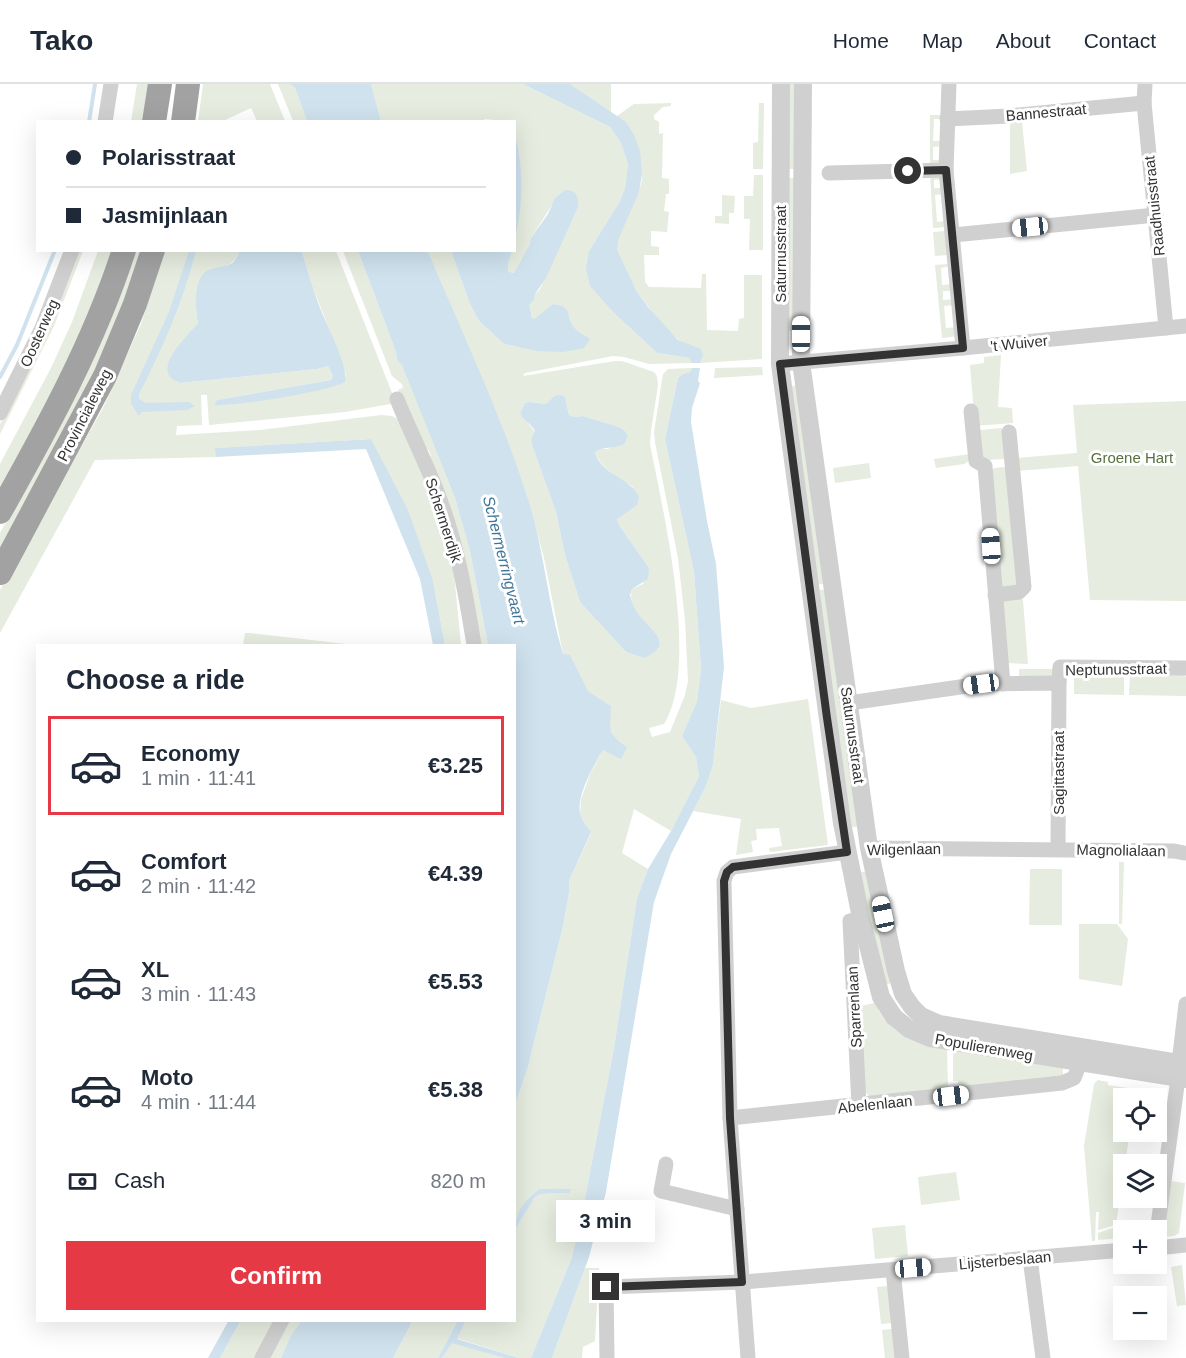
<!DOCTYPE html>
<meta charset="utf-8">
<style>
:root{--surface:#fff;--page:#f2f2f3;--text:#1f2937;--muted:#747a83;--line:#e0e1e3;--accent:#e63946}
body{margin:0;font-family:Arial,sans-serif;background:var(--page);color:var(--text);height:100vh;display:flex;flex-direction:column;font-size:22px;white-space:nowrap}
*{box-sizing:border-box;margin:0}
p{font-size:20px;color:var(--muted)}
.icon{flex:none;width:33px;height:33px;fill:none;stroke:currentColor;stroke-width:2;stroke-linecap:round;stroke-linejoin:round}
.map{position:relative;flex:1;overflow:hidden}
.panel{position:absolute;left:36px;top:560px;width:480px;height:678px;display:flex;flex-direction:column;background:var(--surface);border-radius:0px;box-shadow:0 6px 24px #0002}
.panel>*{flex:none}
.hud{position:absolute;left:36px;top:36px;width:480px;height:132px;border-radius:0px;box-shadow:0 6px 24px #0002;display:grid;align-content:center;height:132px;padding:0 30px;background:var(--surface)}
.buttons{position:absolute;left:1113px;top:1004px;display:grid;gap:12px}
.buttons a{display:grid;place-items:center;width:54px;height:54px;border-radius:0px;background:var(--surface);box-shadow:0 6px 24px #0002;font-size:30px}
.end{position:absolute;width:27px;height:27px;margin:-14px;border:8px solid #333;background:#fff;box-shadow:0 0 0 3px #fff}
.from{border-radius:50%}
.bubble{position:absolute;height:42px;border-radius:0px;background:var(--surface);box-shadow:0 6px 24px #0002;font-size:20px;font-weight:600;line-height:42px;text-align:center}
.car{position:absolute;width:18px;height:36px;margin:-18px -9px;border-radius:8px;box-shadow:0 0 4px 2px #0007;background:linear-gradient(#fff 24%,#345 0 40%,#fff 0 76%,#345 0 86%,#fff 0)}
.hud b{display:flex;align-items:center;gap:21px;height:57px;font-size:22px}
.hud b+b{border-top:2px solid var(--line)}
.hud i{width:15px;height:15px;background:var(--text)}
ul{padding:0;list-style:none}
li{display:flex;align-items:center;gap:18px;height:99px;margin:0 12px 9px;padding:0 18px;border:3px solid transparent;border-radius:0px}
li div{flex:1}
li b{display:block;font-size:22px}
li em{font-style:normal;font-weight:600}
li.current{border-color:var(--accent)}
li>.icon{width:54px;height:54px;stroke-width:1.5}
h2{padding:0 30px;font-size:27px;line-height:72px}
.pay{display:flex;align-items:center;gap:15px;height:66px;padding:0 30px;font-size:22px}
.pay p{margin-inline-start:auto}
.cta{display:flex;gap:12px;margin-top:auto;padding:12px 30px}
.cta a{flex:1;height:69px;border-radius:0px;background:var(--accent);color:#fff;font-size:24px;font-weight:600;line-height:69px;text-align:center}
header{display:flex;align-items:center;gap:36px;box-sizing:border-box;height:84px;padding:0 30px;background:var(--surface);border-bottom:2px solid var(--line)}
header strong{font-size:28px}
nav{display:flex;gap:33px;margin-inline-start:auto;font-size:21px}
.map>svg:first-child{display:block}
.green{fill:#e6ecdf;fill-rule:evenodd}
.water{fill:#cfe2ee}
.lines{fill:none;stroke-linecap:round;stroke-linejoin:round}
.stream{stroke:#cfe2ee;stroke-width:4}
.minor{stroke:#d0d0d0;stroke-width:15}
.tertiary{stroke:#d0d0d0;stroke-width:18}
.trunk{stroke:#a2a2a2;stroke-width:24}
.route{stroke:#333;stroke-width:8}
.labels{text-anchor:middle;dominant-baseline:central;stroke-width:6;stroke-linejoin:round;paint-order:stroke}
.street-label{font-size:15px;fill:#333;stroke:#fff}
.park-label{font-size:15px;fill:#56703f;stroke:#fff}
.water-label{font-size:16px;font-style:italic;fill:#3f7597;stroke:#fff}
</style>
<header>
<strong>Tako</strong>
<nav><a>Home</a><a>Map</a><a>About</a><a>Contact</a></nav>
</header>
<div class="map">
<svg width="1186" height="1274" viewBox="0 0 1186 1274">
<rect width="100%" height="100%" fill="#fff"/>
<g class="green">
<path d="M137,0H150L144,37L131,38Z"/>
<path d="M203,0H270L285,37H257L251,24L223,37L198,38Z"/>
<path d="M278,0H290L295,4L307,37H293Z"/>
<path d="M371,0H523L610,43L621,59L628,80L625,104L620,117L589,167L590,201L614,229L657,269L689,274L692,279L649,280L624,273L613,272L525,289L523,292L615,277H622L654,288L657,292L658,301L651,347L650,360C663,427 700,582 664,640L649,644L652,653L670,648L685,611L688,597L685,536L678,474L655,358L654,348L663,290L668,285L692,284L690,288L683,290L678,294L665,355L694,488L701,585L697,617L682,652L696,673L699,692L671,747L634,725L622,769L648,785L637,814L614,964L586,1109L572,1173L531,1274H519L456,1254L466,1236H514L515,1146L535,1113L541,1110L570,1109L571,1105H539L530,1112L515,1135V1021L528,983L563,842L569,809V797L591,749L580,731L581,715L591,688L603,666L615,656L608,640L611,622L588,607L563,570L544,474L526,409L491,318L428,167H451L470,220L479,237L504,260L519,263L589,255C585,251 578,248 574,243C565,233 573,222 553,220L534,235L531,233V226L529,224V221L534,216L535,210L540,205L578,123L563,107L559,110L531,154C529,165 522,181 514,189L509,188L507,178L512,167L514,166L521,94L514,38L485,35L482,38L381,37ZM554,312L565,313L569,331L574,333L583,332L619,343L625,347L628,352L608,365H599L595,368C598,382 621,395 633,403L621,431L617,435L619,441L649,484L643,500L632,505C626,524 651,542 660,558L658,565L644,574L626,568L580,518L565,471L556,428L532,361L531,355L535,348L520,329L525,319L530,318L546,320Z"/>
<path d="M570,0H611V28Z"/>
<path d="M785,0H800L799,85H784Z"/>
<path d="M671,19V22L663,23L654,31V35L659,38V50L663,49L662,94L669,95V110H665L666,111L664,127L669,128L667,148L651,147V162L659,163V171H644L645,198L649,203L701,204L702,190H706L707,246L738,247L739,235L744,234V191H762V275L700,279L703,272C692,264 679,258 670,248C655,233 613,181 617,159C620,138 643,110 642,91C641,81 622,43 617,32L634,20Z"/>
<path d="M759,19H764L763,85H753V59L758,58Z"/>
<path d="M930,31H942V35H934L933,57H942V62L933,63V76H942V82H930Z"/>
<path d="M1022,38L1027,87L1010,90V39Z"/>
<path d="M942,88V95L934,96V104H943V110L935,111L937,138L946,137V143L933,144L930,89Z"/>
<path d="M754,91H763V166H749L750,135H744V112H753Z"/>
<path d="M784,94H799L798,247H783Z"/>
<path d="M722,111L735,112L734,129H729V140L715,139V132H722Z"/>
<path d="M946,147L948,171L935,172L933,148Z"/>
<path d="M77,167H83L54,242L0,350V340L12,318Z"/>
<path d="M98,167H112L100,203L75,263L0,407V380L51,284L72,238Z"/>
<path d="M134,167H146L117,246L0,474V449L20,413Z"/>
<path d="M165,167H239C235,181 224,184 210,185C197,207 193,213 198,239L193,246L176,298L180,299L317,285L328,282L333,292L331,296L217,316L214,321L237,320L326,304L346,292L336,262L311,199L302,167H336L396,319L345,328L209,341L207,311H201L202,341L177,342L176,351L260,346L381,331L392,332L399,336L442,427L453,479L461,561H445L433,497L371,355L216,364V373L95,376L0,549V506L103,324L141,240Z"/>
<path d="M343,167H358L396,268L397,276L402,280L455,414L470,467L488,561H478L429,381L431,372L428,365L426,366L398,308L399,305L403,304L402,300L392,292Z"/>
<path d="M949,180V182L941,184L942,201L951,200V207H943V216L955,215L956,221L944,222L946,244L958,243L959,252L942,254L935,181Z"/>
<path d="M1001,271L998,323L1012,324L1013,339L975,342L970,281L984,279V273Z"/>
<path d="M762,283L763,291L714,294L715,284Z"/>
<path d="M800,301L828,499L814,501L787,303Z"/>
<path d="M1186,317V517L1090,516L1078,382L1017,387L1016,374L1077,369L1073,321Z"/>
<path d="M1001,344L1004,347V375L987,376L980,371L978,349L981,346Z"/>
<path d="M970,370L969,377L964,380L936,384L934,375Z"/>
<path d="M869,379L871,394L835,399L833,384Z"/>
<path d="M1004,383L1008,386L1018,500L1015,504L1001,505L991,388L994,384Z"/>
<path d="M829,505L862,742L847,744L814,507Z"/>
<path d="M1020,513L1023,516L1028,580L1008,579L1002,514Z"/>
<path d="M245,549H249L355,561H243Z"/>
<rect x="1019" y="585" width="34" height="10"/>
<path d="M1074,589H1124V611L1074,610Z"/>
<path d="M1130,589L1184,591L1186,593V612L1129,611Z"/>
<path d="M808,615L828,761L770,768L769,764L782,762L779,744L756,745L757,756L751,757L753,768L736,771L741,735L693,727L706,702L713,681L721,616L751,624Z"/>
<path d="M1119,778H1124L1122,840H1119Z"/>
<path d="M1030,785H1062V841H1029Z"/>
<path d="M870,786L894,898L882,902L855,790Z"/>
<path d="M1079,840H1117L1128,855L1122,902L1079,895Z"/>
<path d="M875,919C888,950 917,960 947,965L948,1006L869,1012L864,1006L860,922Z"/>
<path d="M953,966L1063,984V993L959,1005L958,997H953Z"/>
<path d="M1098,996L1108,998V1001L1128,1004L1126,1014H1124V1047H1130L1116,1141L1098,1146L1099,1128H1096L1095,1157H1092L1084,1062L1094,1000Z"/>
<path d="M956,1088L960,1116L921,1121L918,1093Z"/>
<path d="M1171,1097L1185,1099L1179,1149L1174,1152L1161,1153Z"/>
<path d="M1128,1140L1144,1142V1146H1124L1123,1154L1098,1156V1149L1118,1142L1127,1143Z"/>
<path d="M905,1141L908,1172L875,1175L872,1144Z"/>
<path d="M1182,1181L1186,1221L1177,1222L1171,1183Z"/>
<path d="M585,1184H599L595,1257L583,1263L582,1274H552Z"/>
<path d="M888,1202L892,1239L881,1240L877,1203Z"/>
<path d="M241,1236H278L257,1274H220Z"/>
<path d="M290,1236H302L290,1253L281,1274H270Z"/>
<path d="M413,1236H458L438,1274H393Z"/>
<path d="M892,1245L896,1274H885L882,1246Z"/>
<path d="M452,1258L504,1274H442Z"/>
</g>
<g class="water">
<path d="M290,0H371L381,37H307L295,4Z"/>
<path d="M523,0H570L626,38L634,51L640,67L642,90L639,108L618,156L617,166L636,206L648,223L678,256L701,265L703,272L700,279H692L689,274L657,269L614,229L590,202L586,185L589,167L620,117L625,104L628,80L621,59L610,43Z"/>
<path d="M515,50C523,82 524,120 515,152Z"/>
<path d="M568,106C577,108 579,114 578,123L546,194L535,210L534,216L529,221L531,228V233L534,235L553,220C574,222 565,233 574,243C578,248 585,251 590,255L584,264L563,268L537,267L504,260L479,237L470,220L451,167H512C510,175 506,179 509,188L514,189L529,162L531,154L548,130L555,114L563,107Z"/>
<path d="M189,167H196C183,217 163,264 139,310V315L146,319L189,318L195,322L187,326L141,328L140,331H138L131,319V311L169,228Z"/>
<path d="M239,167H302C307,186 313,205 320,224C327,242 348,280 345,298C331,307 232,323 214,321L217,316L331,296L333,292L328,282L317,285L180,299C147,288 188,252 198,239C195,225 193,192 209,186C223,180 234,186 239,167Z"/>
<path d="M358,167H428C461,247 499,326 526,409C544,462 547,517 563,570L570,571L588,607L611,622C611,644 605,649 627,663L621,675L603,666C594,681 574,715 581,732C583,738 588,743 591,748L569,797V809L563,842L528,983L515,1021L514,561H488L470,467L455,414L402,281L397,276L396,268Z"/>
<path d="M692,284H700L698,297L700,299L692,324L691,338L707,437L716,480L724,583L713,681L706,702L671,770L654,818L606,1108L589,1173L552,1274H531L572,1173L586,1109L614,964L637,814L648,785L671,747L699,692L696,673L682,652L697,617L701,585L694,488L665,355L678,294L683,290L690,288Z"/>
<path d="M560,311L565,313L569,331L574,333L583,332L619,343L625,347L628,352L624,360C615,365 602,362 595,368C599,389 631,394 639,413L637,421L617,435L619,441L649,484L648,495L632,505L630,511C632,519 635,526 640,532C653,549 675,560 644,574L626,568L580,518L565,471L556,428L532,361L531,355L535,347C531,339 523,337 520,329L525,319L530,318L546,320L554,312Z"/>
<path d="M371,355L408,426L433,497L445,561H433L420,495L366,365L216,373L215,364Z"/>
<path d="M539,1105H571L570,1109L541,1110L535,1113L515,1146C514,1129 526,1115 539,1105Z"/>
<path d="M229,1236H241L220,1274H208Z"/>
<path d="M302,1236H413L393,1274H281L290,1253Z"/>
<path d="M458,1236H466L457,1255L519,1274H504L452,1259L442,1274H438Z"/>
</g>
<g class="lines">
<g class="stream">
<path d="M89,38L95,0"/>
<path d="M0,293L17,261L55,166"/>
</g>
<g class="minor">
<path d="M949,0L946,86L963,264"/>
<path d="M1145,0L1144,19L1166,244"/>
<path d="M947,35L1009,32L1144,19"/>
<path d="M105,38L111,0"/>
<path d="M829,89L946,86"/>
<path d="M953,151L1156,131"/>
<path d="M780,280L963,264L1186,242"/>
<path d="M397,315C410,348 427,380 439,413C457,460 466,511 474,561"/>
<path d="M971,327L976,377L985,382L1003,600"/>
<path d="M0,329L42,244L72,166"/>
<path d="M995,511L1019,508L1024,503L1009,348"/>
<path d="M1059,599L1060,583L1186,584"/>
<path d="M849,619L981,600L1059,599L1058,765"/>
<path d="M869,764L1174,767L1184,769"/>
<path d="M1179,979L1186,920"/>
<path d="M859,1022L850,837L861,834"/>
<path d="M730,1034L1062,999L1074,994L1080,979"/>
<path d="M666,1080L661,1107L737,1125"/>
<path d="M1156,1156L1178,994"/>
<path d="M1156,1164L1186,1161"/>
<path d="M1030,1174L1043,1274"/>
<path d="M893,1186L902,1274"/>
<path d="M262,1274L282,1236"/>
<path d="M607,1274L606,1203L743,1198L1124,1166"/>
<path d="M748,1274L730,1034L724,797L727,788L733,783L847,768"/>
</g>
<g class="tertiary">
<path d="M781,0L780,280L842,739L861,834L881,913L894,933L909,945L930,954L1186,995"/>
<path d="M803,0L801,278L869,764L896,887L903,910L912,923L921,932L939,940L1186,980"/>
</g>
<g class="trunk">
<path d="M154,38L160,0"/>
<path d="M183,38L188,0"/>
<path d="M0,428C47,344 94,259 124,166"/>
<path d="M0,489L105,292L135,220L153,166"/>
</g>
</g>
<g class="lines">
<path class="route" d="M606,1203L742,1198L730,1034L724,797L727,788L733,783L847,768L827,634L780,280L963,264L946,86L908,87"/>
</g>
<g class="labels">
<g class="street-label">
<text transform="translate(1046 28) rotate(-5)">Bannestraat</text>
<text transform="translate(1154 122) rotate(-96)">Raadhuisstraat</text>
<text transform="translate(780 170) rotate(-90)">Saturnusstraat</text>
<text transform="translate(39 249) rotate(-66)">Oosterweg</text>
<text transform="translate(1019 259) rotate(-6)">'t Wuiver</text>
<text transform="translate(84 331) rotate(-63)">Provincialeweg</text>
<text transform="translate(444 436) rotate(72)">Schermerdijk</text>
<text transform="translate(1116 585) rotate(-1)">Neptunusstraat</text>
<text transform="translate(853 651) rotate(82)">Saturnusstraat</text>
<text transform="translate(1058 689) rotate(-90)">Sagittastraat</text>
<text transform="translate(904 765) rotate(-1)">Wilgenlaan</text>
<text transform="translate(1121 766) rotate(1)">Magnolialaan</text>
<text transform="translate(854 923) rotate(-93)">Sparrenlaan</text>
<text transform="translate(984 963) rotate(10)">Populierenweg</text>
<text transform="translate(875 1020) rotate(-6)">Abelenlaan</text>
<text transform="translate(1005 1176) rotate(-5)">Lijsterbeslaan</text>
</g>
<g class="park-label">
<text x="1132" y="373">Groene Hart</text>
</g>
<g class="water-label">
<text transform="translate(504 476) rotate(76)">Schermerringvaart</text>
</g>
</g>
</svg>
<div class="buttons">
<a><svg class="icon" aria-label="locate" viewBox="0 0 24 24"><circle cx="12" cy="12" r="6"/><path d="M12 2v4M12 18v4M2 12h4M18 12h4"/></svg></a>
<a><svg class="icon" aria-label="layers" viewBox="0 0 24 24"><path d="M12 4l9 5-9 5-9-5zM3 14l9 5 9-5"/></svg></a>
<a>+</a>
<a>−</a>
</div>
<i class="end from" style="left:908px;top:87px"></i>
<i class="end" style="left:606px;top:1203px"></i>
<div class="bubble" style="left:556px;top:1116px;width:99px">3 min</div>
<i class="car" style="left:1030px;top:143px;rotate:264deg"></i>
<i class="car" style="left:801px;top:250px;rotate:0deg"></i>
<i class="car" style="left:991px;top:462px;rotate:356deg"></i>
<i class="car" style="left:981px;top:600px;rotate:262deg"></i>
<i class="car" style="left:883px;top:830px;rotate:348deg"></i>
<i class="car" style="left:951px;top:1012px;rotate:83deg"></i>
<i class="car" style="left:913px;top:1184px;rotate:85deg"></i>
<div class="hud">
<b><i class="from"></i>Polarisstraat</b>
<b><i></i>Jasmijnlaan</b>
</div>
<section class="panel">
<h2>Choose a ride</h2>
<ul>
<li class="current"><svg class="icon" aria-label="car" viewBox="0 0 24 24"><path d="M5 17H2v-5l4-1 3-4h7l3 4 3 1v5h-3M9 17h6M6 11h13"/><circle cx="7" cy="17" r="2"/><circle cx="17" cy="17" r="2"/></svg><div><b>Economy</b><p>1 min · 11:41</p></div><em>€3.25</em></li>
<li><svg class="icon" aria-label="car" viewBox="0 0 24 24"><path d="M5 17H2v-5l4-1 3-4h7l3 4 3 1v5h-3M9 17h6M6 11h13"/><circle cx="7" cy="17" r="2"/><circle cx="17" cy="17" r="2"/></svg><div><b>Comfort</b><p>2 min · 11:42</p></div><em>€4.39</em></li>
<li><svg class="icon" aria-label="car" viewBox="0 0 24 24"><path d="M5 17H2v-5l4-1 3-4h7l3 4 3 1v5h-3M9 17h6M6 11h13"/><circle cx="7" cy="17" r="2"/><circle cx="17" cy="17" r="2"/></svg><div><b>XL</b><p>3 min · 11:43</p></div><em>€5.53</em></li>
<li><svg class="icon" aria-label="car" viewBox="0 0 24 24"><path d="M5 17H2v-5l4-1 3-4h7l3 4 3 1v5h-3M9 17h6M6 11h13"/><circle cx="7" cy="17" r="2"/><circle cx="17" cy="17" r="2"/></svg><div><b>Moto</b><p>4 min · 11:44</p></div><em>€5.38</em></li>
</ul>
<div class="pay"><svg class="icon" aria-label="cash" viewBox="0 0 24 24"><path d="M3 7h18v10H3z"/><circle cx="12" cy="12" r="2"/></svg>Cash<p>820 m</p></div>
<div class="cta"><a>Confirm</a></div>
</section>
</div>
